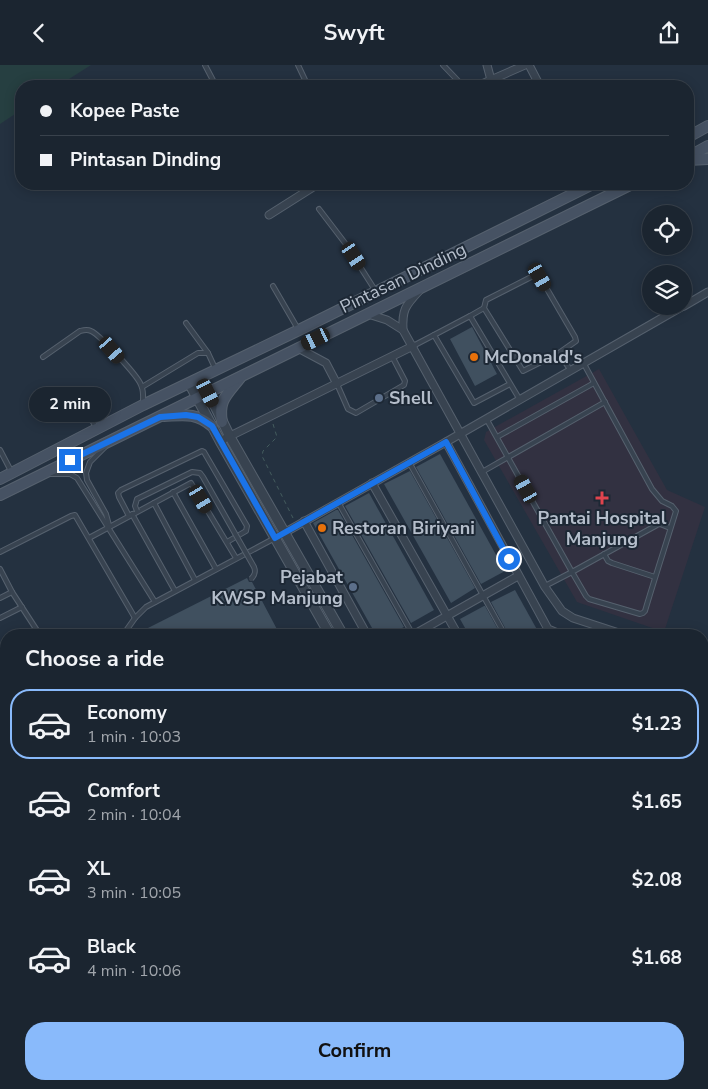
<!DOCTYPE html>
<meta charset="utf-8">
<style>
:root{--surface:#1b2530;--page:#28313c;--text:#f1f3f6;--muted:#a0a5ab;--line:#39424c;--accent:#89bafb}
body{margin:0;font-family:"Nunito Sans",sans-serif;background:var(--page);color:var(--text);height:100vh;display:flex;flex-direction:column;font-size:19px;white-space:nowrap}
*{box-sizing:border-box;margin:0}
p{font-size:16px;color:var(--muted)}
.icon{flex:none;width:28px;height:28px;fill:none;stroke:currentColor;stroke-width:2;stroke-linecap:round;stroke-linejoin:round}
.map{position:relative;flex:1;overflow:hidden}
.sheet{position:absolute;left:0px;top:564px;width:709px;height:461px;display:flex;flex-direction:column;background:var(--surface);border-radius:20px 20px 0 0;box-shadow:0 2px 12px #0003,0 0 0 1px var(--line)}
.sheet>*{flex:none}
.top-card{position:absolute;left:15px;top:15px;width:679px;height:110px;border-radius:20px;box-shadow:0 2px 12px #0003,0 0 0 1px var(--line);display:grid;align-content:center;height:110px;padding:0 25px;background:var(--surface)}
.controls{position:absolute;left:642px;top:140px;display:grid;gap:10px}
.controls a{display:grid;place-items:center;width:50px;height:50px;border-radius:50%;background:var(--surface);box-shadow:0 2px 12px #0003,0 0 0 1px var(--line);font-size:25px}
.end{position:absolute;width:22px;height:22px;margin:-11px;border:6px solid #1a73e8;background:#fff;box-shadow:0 0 0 2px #fff}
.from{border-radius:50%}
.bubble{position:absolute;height:35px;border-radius:18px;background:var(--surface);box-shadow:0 2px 12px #0003,0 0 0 1px var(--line);font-size:16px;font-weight:700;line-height:35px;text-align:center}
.car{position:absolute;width:15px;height:30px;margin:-15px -8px;border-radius:6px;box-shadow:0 0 4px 1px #0007;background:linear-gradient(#222 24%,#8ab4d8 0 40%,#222 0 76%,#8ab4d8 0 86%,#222 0)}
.top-card b{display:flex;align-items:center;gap:18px;height:48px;font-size:19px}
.top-card b+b{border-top:1px solid var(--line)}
.top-card i{width:12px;height:12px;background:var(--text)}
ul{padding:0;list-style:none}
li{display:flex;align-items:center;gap:15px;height:70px;margin:0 10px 8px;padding:0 15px;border:2px solid transparent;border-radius:20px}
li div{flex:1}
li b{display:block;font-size:19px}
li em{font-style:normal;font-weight:700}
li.active{border-color:var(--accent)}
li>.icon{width:45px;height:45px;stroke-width:1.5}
h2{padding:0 25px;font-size:22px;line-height:60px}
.action{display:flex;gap:10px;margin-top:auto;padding:10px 25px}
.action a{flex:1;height:58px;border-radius:20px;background:var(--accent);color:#111;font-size:20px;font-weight:700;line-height:58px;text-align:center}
header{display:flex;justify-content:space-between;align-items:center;height:65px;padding:0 25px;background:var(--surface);font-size:22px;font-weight:700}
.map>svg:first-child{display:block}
.medical{fill:#323141}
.green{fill:#263f41}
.building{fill:#40505f}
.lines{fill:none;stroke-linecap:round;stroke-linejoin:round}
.service-casing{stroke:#56616e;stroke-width:6}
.minor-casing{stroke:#56616e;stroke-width:9}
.tertiary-casing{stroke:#56616e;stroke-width:11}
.secondary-casing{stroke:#56616e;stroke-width:12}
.trunk-casing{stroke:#434e5b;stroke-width:14}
.path{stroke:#445c5e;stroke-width:1;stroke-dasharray:4 4;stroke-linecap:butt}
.service{stroke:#384350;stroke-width:4}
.minor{stroke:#384350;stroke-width:7}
.tertiary{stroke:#384350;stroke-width:9}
.secondary{stroke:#465263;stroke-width:10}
.trunk{stroke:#666562;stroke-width:11}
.service-bridge-casing{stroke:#56616e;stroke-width:6;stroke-linecap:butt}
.service-bridge{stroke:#384350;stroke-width:4}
.route{stroke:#1a73e8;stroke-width:6}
.food-dot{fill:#e8710a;stroke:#1d2835;stroke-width:2}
.service-dot{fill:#5c6f8a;stroke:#1d2835;stroke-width:2}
.health-dot{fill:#e0444e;stroke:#1d2835;stroke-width:2}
.labels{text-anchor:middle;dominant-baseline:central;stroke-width:4;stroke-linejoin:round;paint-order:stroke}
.street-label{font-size:18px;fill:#b5becb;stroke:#1d2835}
.poi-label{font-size:18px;font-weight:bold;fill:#b5becb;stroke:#1d2835;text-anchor:start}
</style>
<header><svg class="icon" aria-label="back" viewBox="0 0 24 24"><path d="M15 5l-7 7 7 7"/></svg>Swyft<svg class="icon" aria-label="share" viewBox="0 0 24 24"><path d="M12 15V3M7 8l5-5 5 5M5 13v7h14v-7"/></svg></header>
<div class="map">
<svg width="708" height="1024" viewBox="0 0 708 1024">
<rect width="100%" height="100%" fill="#243140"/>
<path class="medical" d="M599,304L667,425L705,442L664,567L577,537L484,375L486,367Z"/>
<g class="green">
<path d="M0,0H91L58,21H21V45L0,59Z"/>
<path d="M0,827L6,828V1019H120V1024H0Z"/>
<path d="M183,1019H326V1024H182Z"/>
</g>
<g class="building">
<path d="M472,262L497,309L475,321L450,274Z"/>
<path d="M440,389L505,506L481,519L416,402Z"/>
<path d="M410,406L475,523L451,538L384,419Z"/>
<path d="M369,428L434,545L411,558L345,441Z"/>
<path d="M336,445H338L404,562L402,563L403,565L393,570H376L313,458Z"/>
<path d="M247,513L249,517H252L280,570H145L146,564Z"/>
<path d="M515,525L540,570H509L491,537Z"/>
<path d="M484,541H485L501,570H469L460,554Z"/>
</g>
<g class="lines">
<defs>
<g id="service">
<path d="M205,0L216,21"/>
<path d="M298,0L308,21"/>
<path d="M443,0L463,21"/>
<path d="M319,144L345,178L375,225"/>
<path d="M537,209L540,212L575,272L576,276L559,288L523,306L484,243L486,235Z"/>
<path d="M273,221L298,264"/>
<path d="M470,251L484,243"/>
<path d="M186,258L208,288"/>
<path d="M413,281L434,270"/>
<path d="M559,288L571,306"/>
<path d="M43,292L80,266C84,265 87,264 91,266C100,270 138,311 141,320C144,326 143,333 143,339"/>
<path d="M584,299L652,424L662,436L672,441L676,446C666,479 655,512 645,546L643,548L640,549L589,534L586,531L572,507L657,460L660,459L670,463"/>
<path d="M337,319L348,344L356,348L404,320L405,316L392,291"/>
<path d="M510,319L474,338L434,270L470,251L520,335"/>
<path d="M142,322L198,288H208L215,303"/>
<path d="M73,325L96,362"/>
<path d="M487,355L572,507L545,521"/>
<path d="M497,372L594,318"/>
<path d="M105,382L90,397L86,408L87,415L106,449L109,460"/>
<path d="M0,385L11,406"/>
<path d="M409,397L505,570"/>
<path d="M482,407L605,337"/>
<path d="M51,409H70L77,413L155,537"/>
<path d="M173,427L216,504"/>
<path d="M338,437L413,570"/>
<path d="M154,438L195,515"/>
<path d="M132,449L175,526"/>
<path d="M129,451L119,432L118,428L121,425L202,386L204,387L247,461L246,466L227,477"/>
<path d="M89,473L191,418L236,493"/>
<path d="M0,487L71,451L75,450L135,553"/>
<path d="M604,489L608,496L612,498L655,512"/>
<path d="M0,504L12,527L0,533"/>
<path d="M12,527L40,570"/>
<path d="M0,553L22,542"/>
<path d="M123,570L135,553L146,542L275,473"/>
<path d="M0,598L6,596"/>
<path d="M702,658L708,659"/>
<path d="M0,738H6"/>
<path d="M702,744L708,745"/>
<path d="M0,768L6,769"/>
</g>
<g id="minor">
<path d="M487,0L491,15"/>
<path d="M529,0L540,21"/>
<path d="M477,21L525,0"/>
<path d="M269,150L318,119"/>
<path d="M684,241L708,227"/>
<path d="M368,249L387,255L403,265L545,522L562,546L573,553L625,570"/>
<path d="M403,265C402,245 405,241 419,226"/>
<path d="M298,283L326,298L337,319"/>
<path d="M220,376L413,281"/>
<path d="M446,377L683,241"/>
<path d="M372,418L458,570"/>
<path d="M304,456L367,570"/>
<path d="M275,473L446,377L548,564L562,570"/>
<path d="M413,570L518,511"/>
<path d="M702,595L708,597"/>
<path d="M702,619L708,621"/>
<path d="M702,702L708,704"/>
<path d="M702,787L708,789"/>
</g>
<g id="tertiary">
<path d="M201,312L230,372L343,570"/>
<path d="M189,318L220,376L330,570"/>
</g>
<g id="secondary">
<path d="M688,72L708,61"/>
<path d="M688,92L708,81"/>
<path d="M688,95L708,94"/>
<path d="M164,351C184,350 195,347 212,361"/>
<path d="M222,357C218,335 227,330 240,313"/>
<path d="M0,414L143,340L299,265L593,119"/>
<path d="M0,430L632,119"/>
</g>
<g id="trunk">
<path d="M0,803L6,805"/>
<path d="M0,815L6,816"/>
<path d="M702,997L708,999"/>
<path d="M702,1011L708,1013"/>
</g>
</defs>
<use href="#service" class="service-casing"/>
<use href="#minor" class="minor-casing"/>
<use href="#tertiary" class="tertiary-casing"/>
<use href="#secondary" class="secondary-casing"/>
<use href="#trunk" class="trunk-casing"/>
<g class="path">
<path d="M273,359L277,372L263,386L262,391L293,453"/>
<path d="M157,1024L158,1019"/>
</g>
<use href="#service" class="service"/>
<use href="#minor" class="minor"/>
<use href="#tertiary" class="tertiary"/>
<use href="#secondary" class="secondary"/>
<use href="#trunk" class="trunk"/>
<defs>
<path id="service-bridge" d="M137,446L135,441L137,434L192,407L200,408L203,412L254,502C256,507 255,510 251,514"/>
</defs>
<use href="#service-bridge" class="service-bridge-casing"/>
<use href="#service-bridge" class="service-bridge"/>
</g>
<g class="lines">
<path class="route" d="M70,395L160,352L186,350L198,352L212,361L275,473L446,377L509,494"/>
</g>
<g class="food-dot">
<circle cx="474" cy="292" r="5"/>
<circle cx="322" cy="463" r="5"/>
</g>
<g class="service-dot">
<circle cx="379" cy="333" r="5"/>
<circle cx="353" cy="522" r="5"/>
</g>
<path class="health-dot" d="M599.5 425.5h5v5h5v5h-5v5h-5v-5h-5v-5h5z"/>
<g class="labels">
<g class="street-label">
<text transform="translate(403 213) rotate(-26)">Pintasan Dinding</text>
</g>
<g class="poi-label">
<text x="484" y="292">McDonald's</text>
<text x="389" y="333">Shell</text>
<text x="602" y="453" text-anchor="middle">Pantai Hospital<tspan x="602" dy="21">Manjung</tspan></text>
<text x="332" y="463">Restoran Biriyani</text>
<text x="343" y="512" text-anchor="end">Pejabat<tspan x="343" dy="21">KWSP Manjung</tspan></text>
</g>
</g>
</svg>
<div class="controls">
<a><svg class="icon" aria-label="locate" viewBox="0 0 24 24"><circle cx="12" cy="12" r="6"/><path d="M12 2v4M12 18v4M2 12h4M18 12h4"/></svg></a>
<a><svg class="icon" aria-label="layers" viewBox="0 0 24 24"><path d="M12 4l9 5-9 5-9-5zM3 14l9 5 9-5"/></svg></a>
</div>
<i class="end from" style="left:509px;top:494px"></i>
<i class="end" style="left:70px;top:395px"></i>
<div class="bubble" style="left:29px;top:322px;width:82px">2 min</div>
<i class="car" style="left:354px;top:191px;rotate:147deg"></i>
<i class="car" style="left:540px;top:212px;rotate:150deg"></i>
<i class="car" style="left:316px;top:274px;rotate:244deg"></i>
<i class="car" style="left:112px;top:285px;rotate:139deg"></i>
<i class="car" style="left:208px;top:328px;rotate:153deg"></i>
<i class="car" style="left:526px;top:424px;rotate:331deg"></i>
<i class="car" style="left:201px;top:434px;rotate:149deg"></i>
<div class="top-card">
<b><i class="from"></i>Kopee Paste</b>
<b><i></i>Pintasan Dinding</b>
</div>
<section class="sheet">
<h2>Choose a ride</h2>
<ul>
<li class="active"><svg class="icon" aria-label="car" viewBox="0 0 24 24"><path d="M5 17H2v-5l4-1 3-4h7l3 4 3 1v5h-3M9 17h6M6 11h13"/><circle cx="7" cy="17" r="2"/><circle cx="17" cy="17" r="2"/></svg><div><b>Economy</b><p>1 min · 10:03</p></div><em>$1.23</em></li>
<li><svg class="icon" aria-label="car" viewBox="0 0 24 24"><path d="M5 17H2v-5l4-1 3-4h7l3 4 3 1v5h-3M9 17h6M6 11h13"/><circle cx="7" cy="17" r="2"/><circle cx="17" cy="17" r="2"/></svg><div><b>Comfort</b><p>2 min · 10:04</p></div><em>$1.65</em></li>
<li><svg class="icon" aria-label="car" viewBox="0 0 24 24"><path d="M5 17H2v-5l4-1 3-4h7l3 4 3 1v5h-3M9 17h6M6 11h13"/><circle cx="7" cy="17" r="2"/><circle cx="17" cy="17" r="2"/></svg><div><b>XL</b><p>3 min · 10:05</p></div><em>$2.08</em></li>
<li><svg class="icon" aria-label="car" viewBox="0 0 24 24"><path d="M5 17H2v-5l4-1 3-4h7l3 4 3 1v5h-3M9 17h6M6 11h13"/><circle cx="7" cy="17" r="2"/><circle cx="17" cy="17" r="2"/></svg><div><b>Black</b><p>4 min · 10:06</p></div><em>$1.68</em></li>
</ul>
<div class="action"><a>Confirm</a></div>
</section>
</div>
